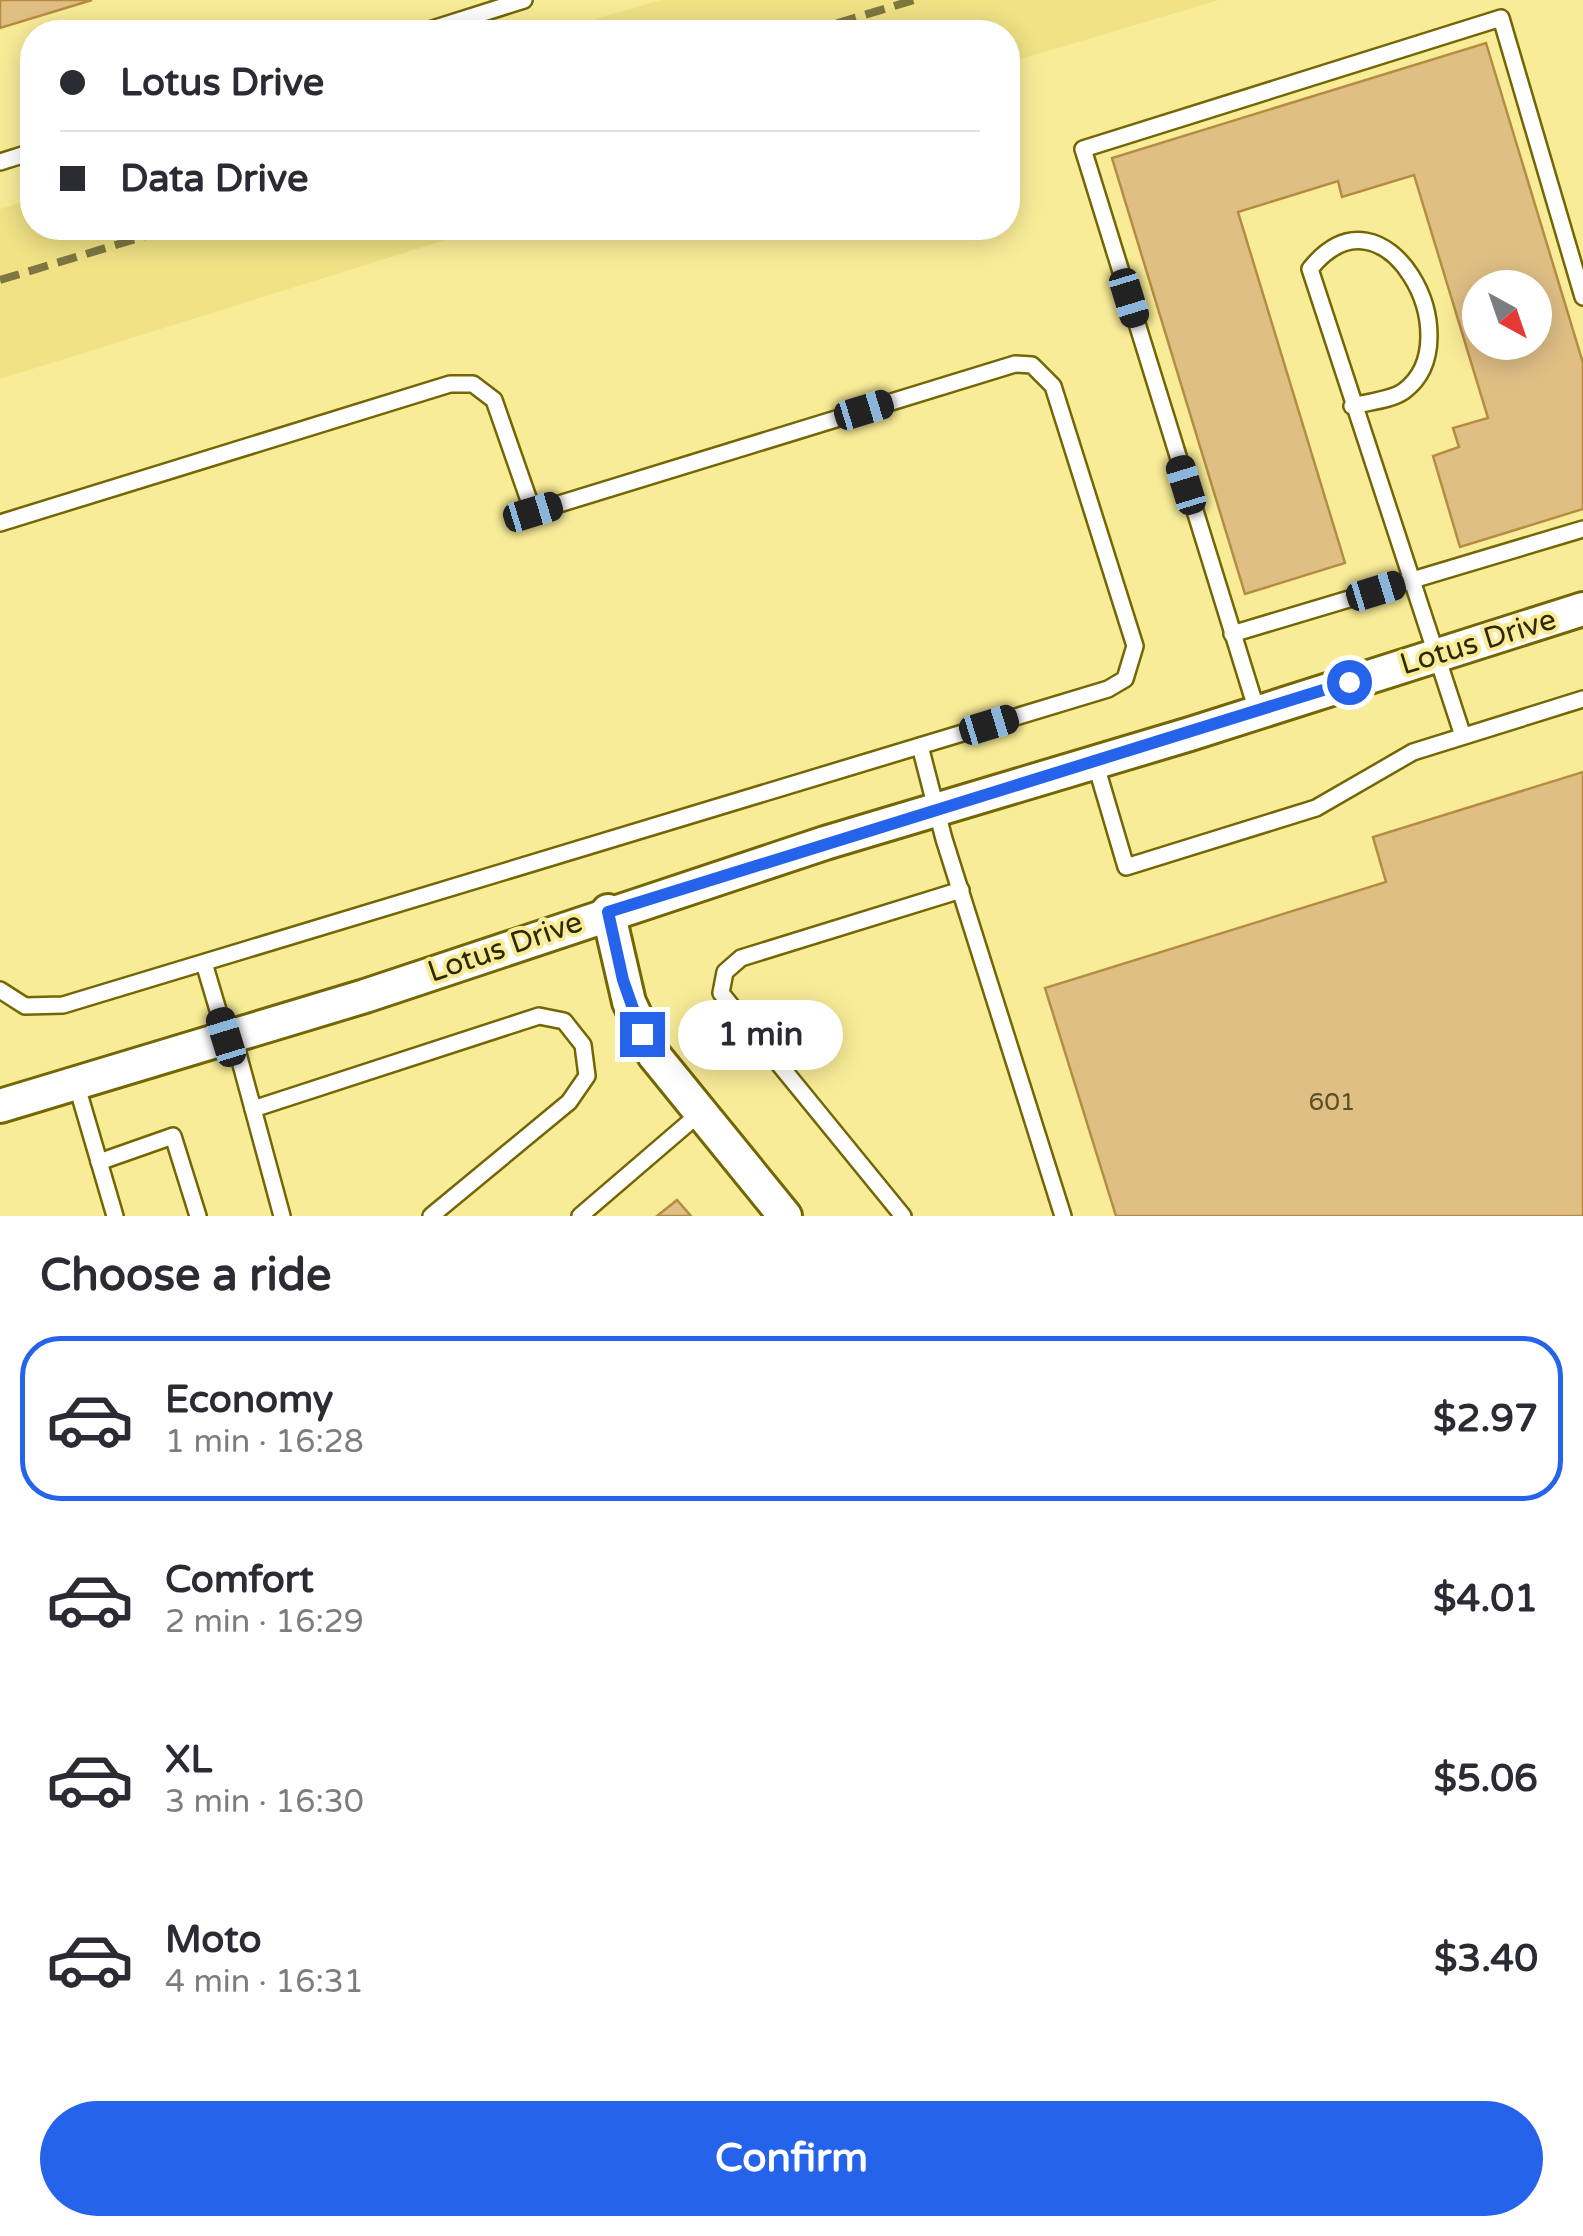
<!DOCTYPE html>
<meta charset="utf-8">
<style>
:root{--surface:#fff;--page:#f2f2f3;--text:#2b2b33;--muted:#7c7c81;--line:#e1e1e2;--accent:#2563eb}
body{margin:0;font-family:"Varela Round",sans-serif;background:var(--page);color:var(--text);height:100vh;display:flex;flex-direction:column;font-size:38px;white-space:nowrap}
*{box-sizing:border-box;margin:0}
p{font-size:32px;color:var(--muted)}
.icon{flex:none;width:55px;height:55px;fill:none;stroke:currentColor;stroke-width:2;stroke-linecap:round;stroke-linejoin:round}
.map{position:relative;height:1216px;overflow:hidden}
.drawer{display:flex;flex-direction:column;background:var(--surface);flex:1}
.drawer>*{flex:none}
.top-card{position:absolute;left:20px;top:20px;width:1000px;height:220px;border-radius:40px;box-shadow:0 5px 25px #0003;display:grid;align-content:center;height:220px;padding:0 40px;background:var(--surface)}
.needle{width:65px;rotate:140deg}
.controls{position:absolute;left:1462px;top:270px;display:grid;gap:20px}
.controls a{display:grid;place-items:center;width:90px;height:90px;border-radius:50%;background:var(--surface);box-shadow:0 5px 25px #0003;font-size:50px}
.end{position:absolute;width:45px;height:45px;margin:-22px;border:12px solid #2563eb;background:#fff;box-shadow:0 0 0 5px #fff}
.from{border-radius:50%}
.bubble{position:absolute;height:70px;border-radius:35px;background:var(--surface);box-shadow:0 5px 25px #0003;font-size:32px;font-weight:700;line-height:70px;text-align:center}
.car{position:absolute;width:30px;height:60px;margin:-30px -15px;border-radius:12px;box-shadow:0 0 8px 2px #0007;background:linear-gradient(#222 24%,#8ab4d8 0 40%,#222 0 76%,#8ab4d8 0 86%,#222 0)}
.top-card b{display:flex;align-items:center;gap:35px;height:95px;font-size:38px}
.top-card b+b{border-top:2px solid var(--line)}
.top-card i{width:25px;height:25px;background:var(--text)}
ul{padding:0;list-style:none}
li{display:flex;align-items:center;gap:30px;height:165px;margin:0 20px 15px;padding:0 20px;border:5px solid transparent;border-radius:40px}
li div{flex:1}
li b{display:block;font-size:38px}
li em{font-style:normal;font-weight:700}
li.current{border-color:var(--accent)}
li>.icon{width:90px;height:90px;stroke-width:1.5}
h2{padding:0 40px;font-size:45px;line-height:120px}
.cta{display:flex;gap:20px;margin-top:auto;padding:20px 40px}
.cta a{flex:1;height:115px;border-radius:60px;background:var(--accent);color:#fff;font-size:40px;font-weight:700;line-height:115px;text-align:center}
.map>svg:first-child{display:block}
.built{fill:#f0e285}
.building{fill:#e0bf85;stroke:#b58c41;stroke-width:2.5;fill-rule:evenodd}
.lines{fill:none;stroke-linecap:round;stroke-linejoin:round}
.lane-casing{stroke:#736603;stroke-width:20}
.street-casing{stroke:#736603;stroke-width:38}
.lane{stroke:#fff;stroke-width:15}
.street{stroke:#fff;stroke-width:32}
.rail{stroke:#7f7740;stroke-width:8;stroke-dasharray:20 10;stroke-linecap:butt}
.route{stroke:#2563eb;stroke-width:12}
.labels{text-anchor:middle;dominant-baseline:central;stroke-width:8;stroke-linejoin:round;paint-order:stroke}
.number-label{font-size:25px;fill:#5a4e25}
.street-label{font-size:30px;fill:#2e2905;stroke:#f9ec98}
</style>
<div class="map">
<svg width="1583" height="1216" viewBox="0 0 1583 1216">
<rect width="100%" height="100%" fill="#f9ec98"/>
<g class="built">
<path d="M661,0H1219L1008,63V32H550Z"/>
<path d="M32,199V228H484L0,379V209Z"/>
</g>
<g class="building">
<path d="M0,0H92L0,28Z"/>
<path d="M1486,43L1583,363V509L1460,547L1433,456L1459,447L1453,428L1488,418L1414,175L1342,197L1338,181L1238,212L1345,563L1245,594L1112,158ZM1480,288H1535V342H1480Z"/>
<path d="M1583,772V1216H1116L1045,988L1386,882L1373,837Z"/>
<path d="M677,1200L691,1216H657Z"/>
</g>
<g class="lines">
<defs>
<g id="lane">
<path d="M423,32L524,0"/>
<path d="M0,162L32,152"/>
<path d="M1352,406C1367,402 1392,400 1404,391C1473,340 1385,175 1310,269L1463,736"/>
<path d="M0,523L450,384H473L494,400L533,512L1015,364L1032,365L1053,386L1135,646L1125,679L1108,689L63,1005L25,1006L0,990"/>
<path d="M1232,634L1583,529"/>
<path d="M1257,711L1083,149L1501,18L1583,297"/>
<path d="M920,746L944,839L1063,1216"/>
<path d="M1095,762L1126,867L1316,808L1413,752L1583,699"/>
<path d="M204,963L226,1037"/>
<path d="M233,1035L282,1216"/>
<path d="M76,1083L115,1216"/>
<path d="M253,1109L539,1016L564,1021L583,1045L587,1076L569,1102L431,1216"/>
<path d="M99,1162L173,1136L198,1216"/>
<path d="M580,1216L700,1113"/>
<path d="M903,1216L721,993L725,972L741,958L961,890"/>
</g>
<g id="street">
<path d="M608,911L629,1002L654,1055L785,1216"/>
<path d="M0,1106L365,996L825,843L1190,734L1583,609"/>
</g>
</defs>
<use href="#lane" class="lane-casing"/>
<use href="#street" class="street-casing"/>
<use href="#lane" class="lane"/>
<use href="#street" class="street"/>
<g class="rail">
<path d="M808,32L914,0"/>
<path d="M0,280L172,228"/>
</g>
</g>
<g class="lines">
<path class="route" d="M642,1034L623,980L608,912L1349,682"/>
</g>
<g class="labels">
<g class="number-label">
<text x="1332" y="1102">601</text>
</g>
<g class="street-label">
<text transform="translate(1478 642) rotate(-17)">Lotus Drive</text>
<text transform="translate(505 947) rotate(-19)">Lotus Drive</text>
</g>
</g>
</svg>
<div class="controls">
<a><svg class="needle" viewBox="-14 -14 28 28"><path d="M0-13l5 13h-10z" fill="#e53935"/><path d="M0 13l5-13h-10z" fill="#7c7c81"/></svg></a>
</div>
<i class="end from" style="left:1349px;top:682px"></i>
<i class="end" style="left:642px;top:1034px"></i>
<div class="bubble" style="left:678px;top:1000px;width:165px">1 min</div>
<i class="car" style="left:1129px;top:298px;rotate:163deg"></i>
<i class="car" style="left:864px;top:410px;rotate:73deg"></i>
<i class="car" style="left:1186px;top:485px;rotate:343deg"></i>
<i class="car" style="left:533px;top:512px;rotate:73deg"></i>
<i class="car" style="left:1376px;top:591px;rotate:73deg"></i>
<i class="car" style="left:989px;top:725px;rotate:73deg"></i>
<i class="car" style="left:226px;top:1037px;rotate:343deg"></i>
<div class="top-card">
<b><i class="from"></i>Lotus Drive</b>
<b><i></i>Data Drive</b>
</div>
</div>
<section class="drawer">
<h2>Choose a ride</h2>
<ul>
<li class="current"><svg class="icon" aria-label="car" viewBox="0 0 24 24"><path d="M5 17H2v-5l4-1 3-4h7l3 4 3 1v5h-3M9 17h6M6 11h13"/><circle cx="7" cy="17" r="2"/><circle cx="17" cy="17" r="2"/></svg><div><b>Economy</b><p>1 min · 16:28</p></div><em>$2.97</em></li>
<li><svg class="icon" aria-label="car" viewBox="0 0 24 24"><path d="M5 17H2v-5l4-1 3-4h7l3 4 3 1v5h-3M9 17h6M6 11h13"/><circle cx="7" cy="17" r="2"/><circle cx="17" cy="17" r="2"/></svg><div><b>Comfort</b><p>2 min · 16:29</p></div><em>$4.01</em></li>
<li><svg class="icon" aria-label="car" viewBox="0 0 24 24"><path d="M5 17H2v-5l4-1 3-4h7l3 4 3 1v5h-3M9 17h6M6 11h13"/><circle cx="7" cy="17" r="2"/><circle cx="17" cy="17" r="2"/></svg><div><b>XL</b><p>3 min · 16:30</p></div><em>$5.06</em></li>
<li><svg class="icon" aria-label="car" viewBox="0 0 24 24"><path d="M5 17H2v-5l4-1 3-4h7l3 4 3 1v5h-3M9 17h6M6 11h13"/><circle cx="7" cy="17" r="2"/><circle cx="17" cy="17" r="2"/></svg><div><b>Moto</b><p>4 min · 16:31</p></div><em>$3.40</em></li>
</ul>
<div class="cta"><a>Confirm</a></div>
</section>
